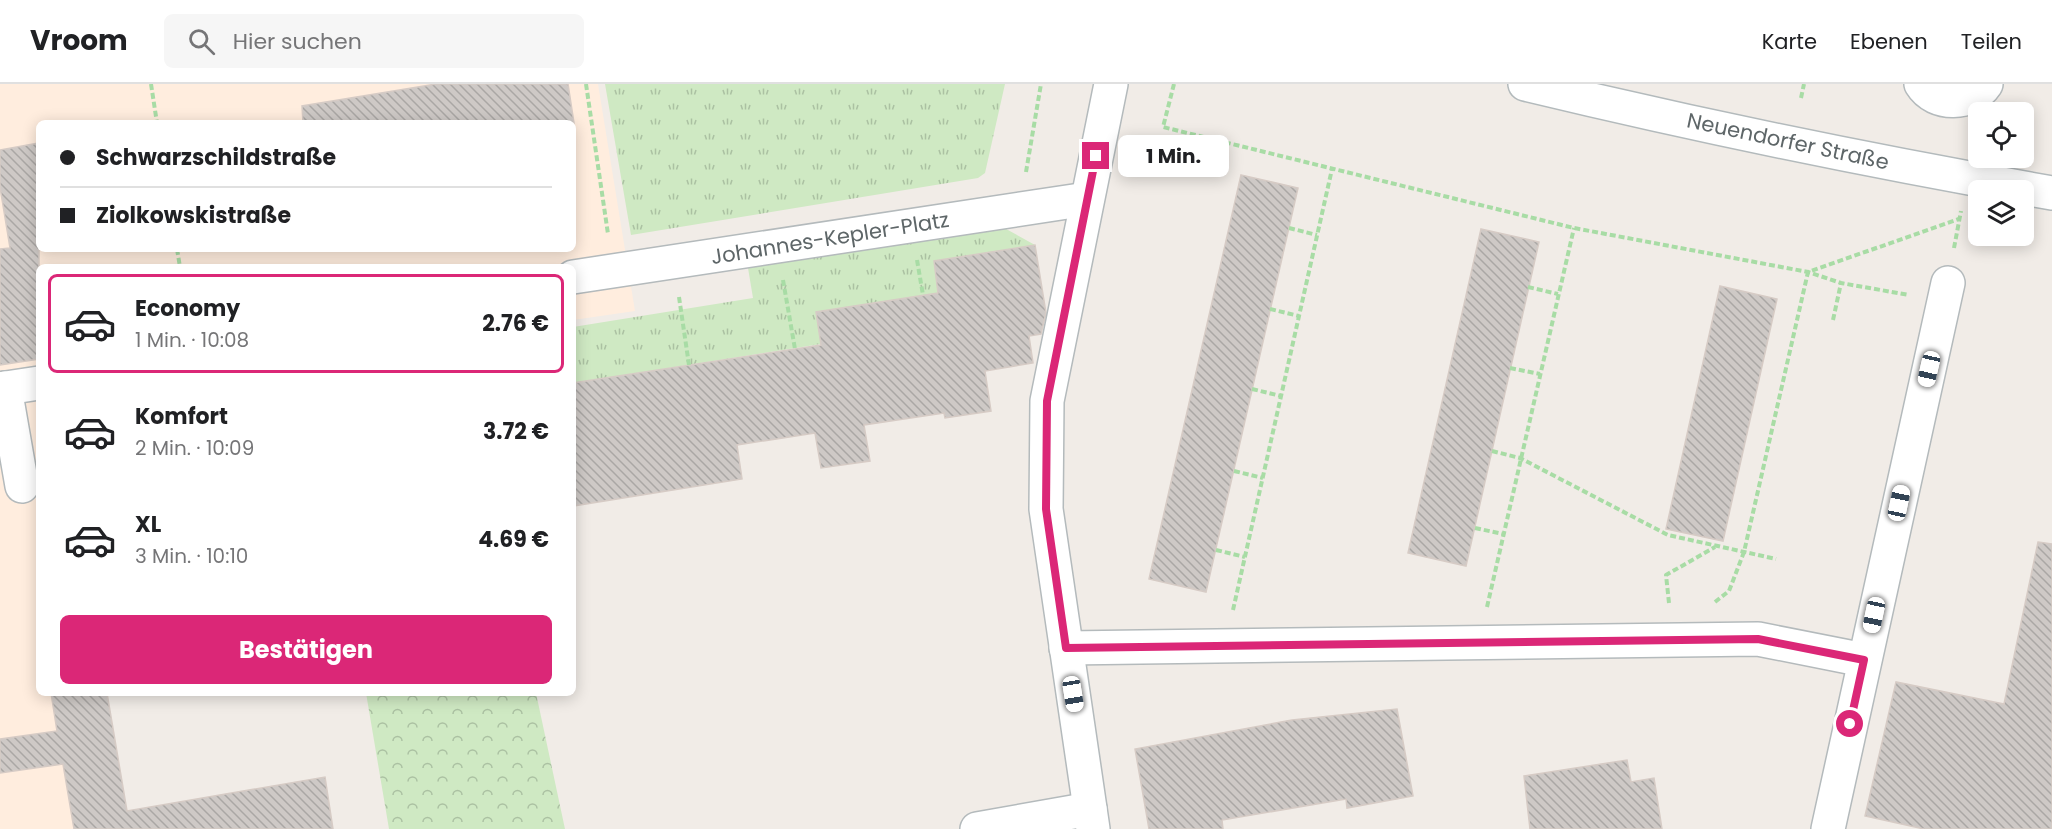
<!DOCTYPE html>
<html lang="de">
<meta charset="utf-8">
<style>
:root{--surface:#fff;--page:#f6f6f6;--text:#202124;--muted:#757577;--line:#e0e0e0;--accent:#db2777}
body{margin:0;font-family:Poppins,sans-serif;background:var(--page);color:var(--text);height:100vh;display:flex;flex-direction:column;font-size:22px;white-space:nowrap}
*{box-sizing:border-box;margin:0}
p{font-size:20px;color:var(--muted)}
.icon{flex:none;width:33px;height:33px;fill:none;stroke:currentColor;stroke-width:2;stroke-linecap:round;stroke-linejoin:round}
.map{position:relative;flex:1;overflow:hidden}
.details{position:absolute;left:36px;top:180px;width:540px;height:432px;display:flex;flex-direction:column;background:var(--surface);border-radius:9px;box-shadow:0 3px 15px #0003}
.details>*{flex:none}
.guide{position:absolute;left:36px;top:36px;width:540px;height:132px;border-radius:9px;box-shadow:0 3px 15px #0003;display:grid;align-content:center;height:132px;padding:0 24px;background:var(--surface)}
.controls{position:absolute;left:1968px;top:18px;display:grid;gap:12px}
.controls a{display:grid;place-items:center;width:66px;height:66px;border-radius:9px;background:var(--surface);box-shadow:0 3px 15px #0003;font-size:30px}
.end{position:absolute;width:27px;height:27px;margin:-14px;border:8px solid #db2777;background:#fff;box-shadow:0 0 0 3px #fff}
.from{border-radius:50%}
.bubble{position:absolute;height:42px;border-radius:9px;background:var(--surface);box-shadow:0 3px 15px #0003;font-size:20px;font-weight:700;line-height:42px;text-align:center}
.car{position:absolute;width:18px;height:36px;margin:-18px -9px;border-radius:8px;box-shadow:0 0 4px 2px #0007;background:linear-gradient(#fff 24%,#345 0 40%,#fff 0 76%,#345 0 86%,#fff 0)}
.guide b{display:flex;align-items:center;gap:21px;height:57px;font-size:22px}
.guide b+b{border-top:2px solid var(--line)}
.guide i{width:15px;height:15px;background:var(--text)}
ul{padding:10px 0 0;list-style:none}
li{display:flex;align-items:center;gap:18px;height:99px;margin:0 12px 9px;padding:0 12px;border:3px solid transparent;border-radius:9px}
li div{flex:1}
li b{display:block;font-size:22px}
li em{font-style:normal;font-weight:700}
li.current{border-color:var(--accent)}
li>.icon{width:54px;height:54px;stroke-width:1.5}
.button{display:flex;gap:12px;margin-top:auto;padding:12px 24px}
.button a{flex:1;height:69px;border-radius:9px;background:var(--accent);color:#fff;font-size:24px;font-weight:700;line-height:69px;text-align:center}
header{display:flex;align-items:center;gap:36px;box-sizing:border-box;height:84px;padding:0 30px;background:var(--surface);border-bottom:2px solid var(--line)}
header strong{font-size:28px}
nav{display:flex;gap:33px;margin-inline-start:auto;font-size:21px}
.search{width:420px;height:54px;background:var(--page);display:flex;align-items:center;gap:15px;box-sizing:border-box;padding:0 21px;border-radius:9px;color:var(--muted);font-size:22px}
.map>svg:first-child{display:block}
.commercial{fill:#ffedde;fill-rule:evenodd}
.grass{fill:url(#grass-tufts)}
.park{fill:url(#park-crowns)}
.building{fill:url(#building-back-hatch);stroke:#d6cbc5;stroke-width:1.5}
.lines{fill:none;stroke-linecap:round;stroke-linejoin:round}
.street-casing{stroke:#b4babc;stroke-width:36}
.secondary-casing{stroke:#b3babc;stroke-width:36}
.path{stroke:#a8dca5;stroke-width:4;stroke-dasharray:6 3;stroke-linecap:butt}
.street{stroke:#fff;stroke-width:33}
.secondary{stroke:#fff;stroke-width:33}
.route{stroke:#db2777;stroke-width:8}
.labels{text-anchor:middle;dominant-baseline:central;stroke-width:6;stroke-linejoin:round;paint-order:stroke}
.street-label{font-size:21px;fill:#5e6668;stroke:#fff}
</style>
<header>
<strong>Vroom</strong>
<div class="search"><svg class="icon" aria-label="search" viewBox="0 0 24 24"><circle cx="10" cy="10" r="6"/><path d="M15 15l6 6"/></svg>Hier suchen</div>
<nav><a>Karte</a><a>Ebenen</a><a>Teilen</a></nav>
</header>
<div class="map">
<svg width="2052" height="745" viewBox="0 0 2052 745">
<defs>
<pattern id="grass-tufts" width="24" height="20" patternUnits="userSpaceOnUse" patternTransform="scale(1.5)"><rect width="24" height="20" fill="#cfe9c3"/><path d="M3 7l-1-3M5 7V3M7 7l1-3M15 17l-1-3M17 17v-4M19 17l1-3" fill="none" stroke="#abc1a2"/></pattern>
<pattern id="park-crowns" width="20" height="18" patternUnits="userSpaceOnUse" patternTransform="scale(1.5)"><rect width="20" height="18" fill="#cfe9c3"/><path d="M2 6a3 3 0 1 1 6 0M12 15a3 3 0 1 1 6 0" fill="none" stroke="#abc1a2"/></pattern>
<pattern id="building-back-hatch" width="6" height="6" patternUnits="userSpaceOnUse" patternTransform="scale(1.5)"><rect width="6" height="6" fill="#cec9c6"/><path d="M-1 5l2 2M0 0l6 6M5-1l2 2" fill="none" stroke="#aaa7a5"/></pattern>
</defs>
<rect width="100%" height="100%" fill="#f1ece7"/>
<path class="commercial" d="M0,0H598L635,227L573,236V183H39V609H63L87,745H0ZM39,39H573V165H39Z"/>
<g class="grass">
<path d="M605,0H1005L985,89L978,94L631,151Z"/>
<path d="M997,140L1035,161L934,177L938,209L816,228L821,260L573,299V243L753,214L748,184Z"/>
</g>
<path class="park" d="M366,609H536L565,745H389Z"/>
<g class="building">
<path d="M436,0H568L574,39H303L302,22Z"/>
<path d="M39,59V275L0,281V165L10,164L0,103V66Z"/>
<path d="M1241,91L1298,104L1206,508L1149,495Z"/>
<path d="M1481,145L1539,158L1466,482L1408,469Z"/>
<path d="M1035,161L1046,229L1041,250L1029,252L1033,279L985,287L991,327L945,334L944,329L864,341L870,377L821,384L815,349L737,361L742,395L573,422V299L821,261L816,228L938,209L934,177Z"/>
<path d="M1720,202L1777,215L1723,457L1666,445Z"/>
<path d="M2038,458L2052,460V745H1924L1865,732L1896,598L2004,620Z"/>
<path d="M51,609H107L127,727L325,693L333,745H74L63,680L0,689V655L57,647Z"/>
<path d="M1397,625L1413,712L1347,724L1346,715L1222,736L1223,745H1149L1135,665L1292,636Z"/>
<path d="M1627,676L1631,698L1654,694L1662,745H1530L1524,692Z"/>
</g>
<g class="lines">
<defs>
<g id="street">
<path d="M1921,0C1935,23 1972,21 1986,0"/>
<path d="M573,193L1087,115"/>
<path d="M5,304L22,402"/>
<path d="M0,305L39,299"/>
<path d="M1066,564L1758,555L1864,576"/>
<path d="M977,745L1090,725"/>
<path d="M1093,745L1046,425L1047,317L1111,0"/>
<path d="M1828,745L1948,199"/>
</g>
<path id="secondary" d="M1525,0C1699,42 1875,78 2052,109"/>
</defs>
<use href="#street" class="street-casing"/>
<use href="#secondary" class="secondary-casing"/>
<g class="path">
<path d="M151,0L157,39"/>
<path d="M586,0L608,150"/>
<path d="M1174,0L1163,43L1574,144L1808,188L1841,199L1909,211"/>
<path d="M1801,14L1804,0"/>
<path d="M1026,88L1041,0"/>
<path d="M1289,144L1317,151"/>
<path d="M1954,164L1961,127"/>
<path d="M177,165L180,183"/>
<path d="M917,176L923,211"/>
<path d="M783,196L795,265"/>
<path d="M1528,203L1558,210"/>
<path d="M679,213L689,281"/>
<path d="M1270,225L1299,232"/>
<path d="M1833,236L1841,199"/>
<path d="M1510,284L1540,290"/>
<path d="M1252,305L1281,312"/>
<path d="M1492,367L1520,374L1668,451L1776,475"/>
<path d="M1234,387L1263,394"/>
<path d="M1475,444L1503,450"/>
<path d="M1216,466L1245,473"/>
<path d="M1715,518L1729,507L1744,468L1808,188L1959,135"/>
<path d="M1669,519L1666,491L1715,463"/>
<path d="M1487,523L1574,144"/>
<path d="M1233,526L1332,85"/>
</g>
<use href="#street" class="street"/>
<use href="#secondary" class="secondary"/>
</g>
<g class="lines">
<path class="route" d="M1096,72L1047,317L1046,425L1066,564L1758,555L1864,576L1850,640"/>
</g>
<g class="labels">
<g class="street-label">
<text transform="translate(1788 57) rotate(12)">Neuendorfer Straße</text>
<text transform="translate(830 154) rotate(-9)">Johannes-Kepler-Platz</text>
</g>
</g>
</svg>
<div class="controls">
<a><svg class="icon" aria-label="locate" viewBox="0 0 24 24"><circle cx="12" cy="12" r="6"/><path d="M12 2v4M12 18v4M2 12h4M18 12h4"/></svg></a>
<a><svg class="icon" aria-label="layers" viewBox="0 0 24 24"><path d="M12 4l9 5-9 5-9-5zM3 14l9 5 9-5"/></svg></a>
</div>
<i class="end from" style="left:1850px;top:640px"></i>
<i class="end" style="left:1096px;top:72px"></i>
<div class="bubble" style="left:1118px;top:51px;width:111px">1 Min.</div>
<i class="car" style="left:1929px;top:285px;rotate:193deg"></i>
<i class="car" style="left:1899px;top:419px;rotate:12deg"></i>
<i class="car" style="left:1874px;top:531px;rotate:192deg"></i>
<i class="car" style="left:1073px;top:610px;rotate:171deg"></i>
<div class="guide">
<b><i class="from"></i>Schwarzschildstraße</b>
<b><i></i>Ziolkowskistraße</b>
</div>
<section class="details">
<ul>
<li class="current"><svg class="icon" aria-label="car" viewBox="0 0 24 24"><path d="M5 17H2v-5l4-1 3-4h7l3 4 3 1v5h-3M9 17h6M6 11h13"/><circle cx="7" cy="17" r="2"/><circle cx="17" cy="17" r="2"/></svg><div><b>Economy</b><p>1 Min. · 10:08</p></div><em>2.76 €</em></li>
<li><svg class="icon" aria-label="car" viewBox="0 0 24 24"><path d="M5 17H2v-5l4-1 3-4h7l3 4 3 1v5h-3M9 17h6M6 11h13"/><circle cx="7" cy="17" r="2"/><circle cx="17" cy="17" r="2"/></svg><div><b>Komfort</b><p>2 Min. · 10:09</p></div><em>3.72 €</em></li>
<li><svg class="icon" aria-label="car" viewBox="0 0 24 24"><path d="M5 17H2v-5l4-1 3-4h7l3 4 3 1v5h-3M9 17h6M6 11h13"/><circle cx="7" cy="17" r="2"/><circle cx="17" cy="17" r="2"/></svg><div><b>XL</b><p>3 Min. · 10:10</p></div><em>4.69 €</em></li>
</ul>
<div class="button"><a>Bestätigen</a></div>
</section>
</div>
